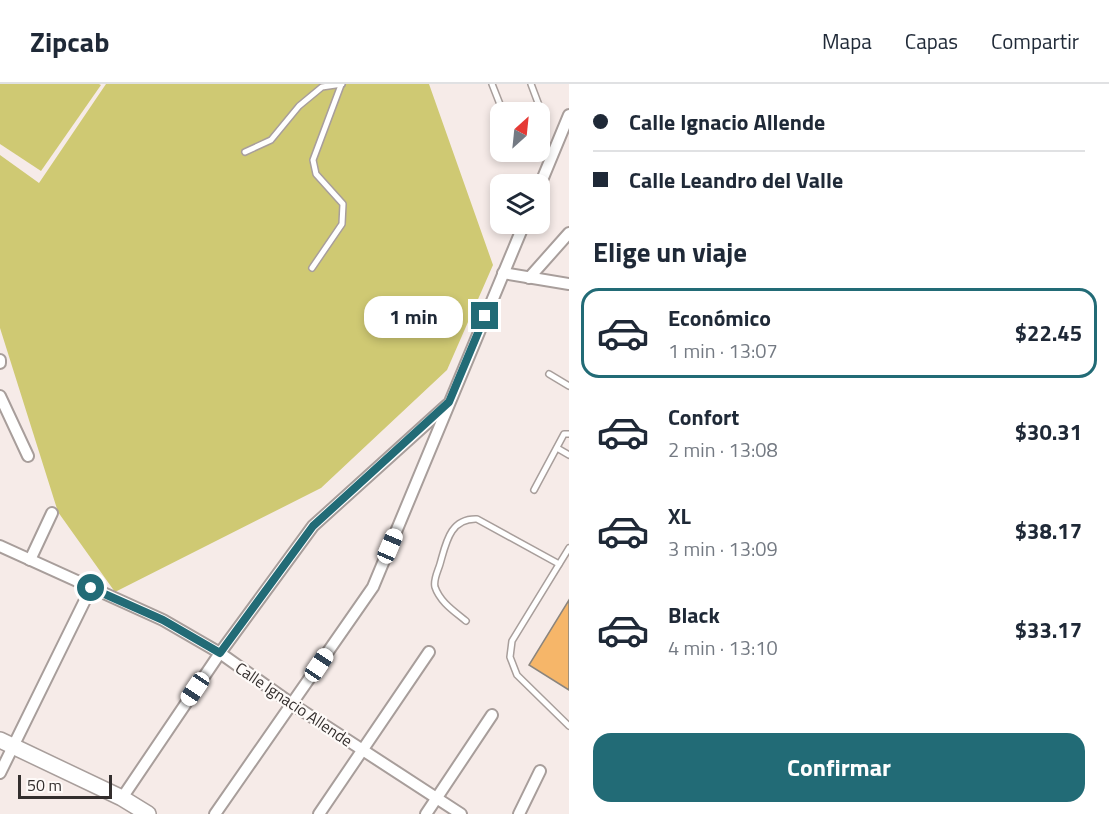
<!DOCTYPE html>
<html lang="es">
<meta charset="utf-8">
<style>
:root{--surface:#fff;--page:#f6f6f7;--text:#1f2937;--muted:#747a83;--line:#e0e1e3;--accent:#226b76}
body{margin:0;font-family:"Titillium Web",sans-serif;background:var(--page);color:var(--text);height:100vh;display:flex;flex-direction:column;font-size:22px;white-space:nowrap}
*{box-sizing:border-box;margin:0}
p{font-size:20px;color:var(--muted)}
.icon{flex:none;width:33px;height:33px;fill:none;stroke:currentColor;stroke-width:2;stroke-linecap:round;stroke-linejoin:round}
.map{position:relative;flex:1;overflow:hidden}
.sheet{display:flex;flex-direction:column;background:var(--surface);width:540px}
.sheet>*{flex:none}
.banner{display:grid;align-content:center;height:132px;padding:0 24px;background:var(--surface)}
.needle{width:39px;rotate:27deg}
.controls{position:absolute;left:490px;top:18px;display:grid;gap:12px}
.controls a{display:grid;place-items:center;width:60px;height:60px;border-radius:12px;background:var(--surface);box-shadow:0 3px 9px #0003;font-size:30px}
.scale{position:absolute;left:18px;bottom:15px;width:94px;box-sizing:border-box;padding-left:6px;border:3px solid #332e2d;border-top:0;font-size:16px;line-height:21px;white-space:nowrap;color:#332e2d;-webkit-text-stroke:4px #fefaf8;paint-order:stroke}
.end{position:absolute;width:27px;height:27px;margin:-14px;border:8px solid #226b76;background:#fff;box-shadow:0 0 0 3px #fff}
.from{border-radius:50%}
.bubble{position:absolute;height:42px;border-radius:18px;background:var(--surface);box-shadow:0 3px 9px #0003;font-size:20px;font-weight:700;line-height:42px;text-align:center}
.car{position:absolute;width:18px;height:36px;margin:-18px -9px;border-radius:8px;box-shadow:0 0 4px 2px #0007;background:linear-gradient(#fff 24%,#345 0 40%,#fff 0 76%,#345 0 86%,#fff 0)}
.banner b{display:flex;align-items:center;gap:21px;height:57px;font-size:22px}
.banner b+b{border-top:2px solid var(--line)}
.banner i{width:15px;height:15px;background:var(--text)}
ul{padding:0;list-style:none}
li{display:flex;align-items:center;gap:18px;height:90px;margin:0 12px 9px;padding:0 12px;border:3px solid transparent;border-radius:18px}
li div{flex:1}
li b{display:block;font-size:22px}
li em{font-style:normal;font-weight:700}
li.active{border-color:var(--accent)}
li>.icon{width:54px;height:54px;stroke-width:1.5}
h2{padding:0 24px;font-size:27px;line-height:72px}
.action{display:flex;gap:12px;margin-top:auto;padding:12px 24px}
.action a{flex:1;height:69px;border-radius:18px;background:var(--accent);color:#fff;font-size:24px;font-weight:700;line-height:69px;text-align:center}
header{display:flex;align-items:center;gap:36px;box-sizing:border-box;height:84px;padding:0 30px;background:var(--surface);border-bottom:2px solid var(--line)}
header strong{font-size:28px}
nav{display:flex;gap:33px;margin-inline-start:auto;font-size:21px}
main{display:flex;flex:1;min-height:0}
.map>svg:first-child{display:block}
.green{fill:#cfc973}
.building{fill:#f6b669;stroke:#8b857e;stroke-width:1.5}
.lines{fill:none;stroke-linecap:round;stroke-linejoin:round}
.lane-casing{stroke:#a89e9b;stroke-width:8}
.street-casing{stroke:#a89e9b;stroke-width:14}
.secondary-casing{stroke:#a89e9b;stroke-width:18}
.lane{stroke:#fff;stroke-width:5}
.street{stroke:#fff;stroke-width:10}
.secondary{stroke:#fff;stroke-width:15}
.route{stroke:#226b76;stroke-width:8}
.labels{text-anchor:middle;dominant-baseline:central;stroke-width:4.5;stroke-linejoin:round;paint-order:stroke}
.street-label{font-size:16px;fill:#332e2d;stroke:#fefaf8}
</style>
<header>
<strong>Zipcab</strong>
<nav><a>Mapa</a><a>Capas</a><a>Compartir</a></nav>
</header>
<main>
<div class="map">
<svg width="569" height="730" viewBox="0 0 569 730">
<rect width="100%" height="100%" fill="#f6ebe8"/>
<g class="green">
<path d="M0,0H99L101,1L41,87L0,60Z"/>
<path d="M106,0H429L493,181L447,286L321,404L115,508L58,428L0,244V71L39,99Z"/>
</g>
<path class="building" d="M569,516V606L529,581Z"/>
<g class="lines">
<defs>
<g id="lane">
<path d="M492,0L503,28"/>
<path d="M531,0L540,24V28"/>
<path d="M245,68L271,56L299,22L322,3L342,0"/>
<path d="M312,184L342,140L343,120L316,90L313,76L341,1"/>
<path d="M549,290L569,302"/>
<path d="M557,364L569,371"/>
<path d="M534,406L564,350H569"/>
<path d="M569,464L512,557L510,573L517,591L569,642"/>
<path d="M466,537C454,527 440,518 435,503C433,496 438,487 440,480C446,459 450,434 477,435L559,480"/>
</g>
<g id="street">
<path d="M540,101L569,31"/>
<path d="M503,189L569,200"/>
<path d="M529,194L569,149"/>
<path d="M0,276V279"/>
<path d="M0,312L28,372"/>
<path d="M0,462L163,536L220,569L292,620L461,730"/>
<path d="M30,476L52,429"/>
<path d="M0,689L91,504"/>
<path d="M122,714L220,569L313,442L447,321"/>
<path d="M215,730L373,503L524,140"/>
<path d="M319,730L429,568"/>
<path d="M426,730L492,631"/>
<path d="M519,730L540,687"/>
</g>
<path id="secondary" d="M0,656L122,714L148,730"/>
</defs>
<use href="#lane" class="lane-casing"/>
<use href="#street" class="street-casing"/>
<use href="#secondary" class="secondary-casing"/>
<use href="#lane" class="lane"/>
<use href="#street" class="street"/>
<use href="#secondary" class="secondary"/>
</g>
<g class="lines">
<path class="route" d="M91,504L163,536L220,569L313,442L449,318L485,232"/>
</g>
<g class="labels">
<g class="street-label">
<text transform="translate(294 620) rotate(34)">Calle Ignacio Allende</text>
</g>
</g>
</svg>
<div class="controls">
<a><svg class="needle" viewBox="-14 -14 28 28"><path d="M0-13l5 13h-10z" fill="#e53935"/><path d="M0 13l5-13h-10z" fill="#747a83"/></svg></a>
<a><svg class="icon" aria-label="layers" viewBox="0 0 24 24"><path d="M12 4l9 5-9 5-9-5zM3 14l9 5 9-5"/></svg></a>
</div>
<div class="scale">50 m</div>
<i class="end from" style="left:91px;top:504px"></i>
<i class="end" style="left:485px;top:232px"></i>
<div class="bubble" style="left:364px;top:212px;width:99px">1 min</div>
<i class="car" style="left:390px;top:462px;rotate:23deg"></i>
<i class="car" style="left:319px;top:581px;rotate:34deg"></i>
<i class="car" style="left:195px;top:605px;rotate:214deg"></i>
</div>
<section class="sheet">
<div class="banner">
<b><i class="from"></i>Calle Ignacio Allende</b>
<b><i></i>Calle Leandro del Valle</b>
</div>
<h2>Elige un viaje</h2>
<ul>
<li class="active"><svg class="icon" aria-label="car" viewBox="0 0 24 24"><path d="M5 17H2v-5l4-1 3-4h7l3 4 3 1v5h-3M9 17h6M6 11h13"/><circle cx="7" cy="17" r="2"/><circle cx="17" cy="17" r="2"/></svg><div><b>Económico</b><p>1 min · 13:07</p></div><em>$22.45</em></li>
<li><svg class="icon" aria-label="car" viewBox="0 0 24 24"><path d="M5 17H2v-5l4-1 3-4h7l3 4 3 1v5h-3M9 17h6M6 11h13"/><circle cx="7" cy="17" r="2"/><circle cx="17" cy="17" r="2"/></svg><div><b>Confort</b><p>2 min · 13:08</p></div><em>$30.31</em></li>
<li><svg class="icon" aria-label="car" viewBox="0 0 24 24"><path d="M5 17H2v-5l4-1 3-4h7l3 4 3 1v5h-3M9 17h6M6 11h13"/><circle cx="7" cy="17" r="2"/><circle cx="17" cy="17" r="2"/></svg><div><b>XL</b><p>3 min · 13:09</p></div><em>$38.17</em></li>
<li><svg class="icon" aria-label="car" viewBox="0 0 24 24"><path d="M5 17H2v-5l4-1 3-4h7l3 4 3 1v5h-3M9 17h6M6 11h13"/><circle cx="7" cy="17" r="2"/><circle cx="17" cy="17" r="2"/></svg><div><b>Black</b><p>4 min · 13:10</p></div><em>$33.17</em></li>
</ul>
<div class="action"><a>Confirmar</a></div>
</section>
</main>
